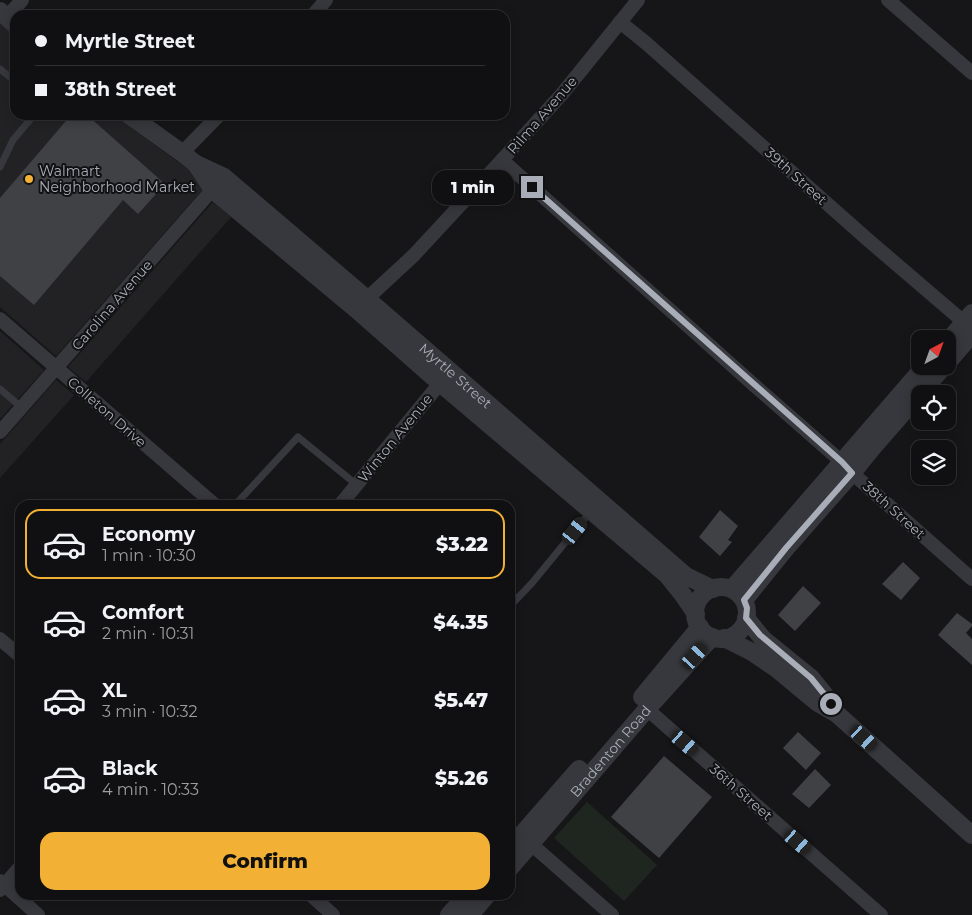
<!DOCTYPE html>
<meta charset="utf-8">
<style>
:root{--surface:#101012;--page:#1e1e20;--text:#f1f3f6;--muted:#9c9d9f;--line:#303032;--accent:#f2b134}
body{margin:0;font-family:Montserrat,sans-serif;background:var(--page);color:var(--text);height:100vh;display:flex;flex-direction:column;font-size:19px;white-space:nowrap}
*{box-sizing:border-box;margin:0}
p{font-size:16px;color:var(--muted)}
.icon{flex:none;width:28px;height:28px;fill:none;stroke:currentColor;stroke-width:2;stroke-linecap:round;stroke-linejoin:round}
.map{position:relative;flex:1;overflow:hidden}
.sheet{position:absolute;left:15px;top:500px;width:500px;height:400px;display:flex;flex-direction:column;background:var(--surface);border-radius:15px;box-shadow:0 2px 12px #0003,0 0 0 1px var(--line)}
.sheet>*{flex:none}
.banner{position:absolute;left:10px;top:10px;width:500px;height:110px;border-radius:15px;box-shadow:0 2px 12px #0003,0 0 0 1px var(--line);display:grid;align-content:center;height:110px;padding:0 25px;background:var(--surface)}
.needle{width:32px;rotate:41deg}
.fabs{position:absolute;left:911px;top:330px;display:grid;gap:10px}
.fabs a{display:grid;place-items:center;width:45px;height:45px;border-radius:10px;background:var(--surface);box-shadow:0 2px 12px #0003,0 0 0 1px var(--line);font-size:25px}
.end{position:absolute;width:22px;height:22px;margin:-11px;border:6px solid #a8adb8;background:#111;box-shadow:0 0 0 2px #111}
.from{border-radius:50%}
.bubble{position:absolute;height:35px;border-radius:15px;background:var(--surface);box-shadow:0 2px 12px #0003,0 0 0 1px var(--line);font-size:16px;font-weight:800;line-height:35px;text-align:center}
.car{position:absolute;width:15px;height:30px;margin:-15px -8px;border-radius:6px;box-shadow:0 0 4px 1px #0007;background:linear-gradient(#222 24%,#8ab4d8 0 40%,#222 0 76%,#8ab4d8 0 86%,#222 0)}
.banner b{display:flex;align-items:center;gap:18px;height:48px;font-size:19px}
.banner b+b{border-top:1px solid var(--line)}
.banner i{width:12px;height:12px;background:var(--text)}
ul{padding:9px 0 0;list-style:none}
li{display:flex;align-items:center;gap:15px;height:70px;margin:0 10px 8px;padding:0 15px;border:2px solid transparent;border-radius:15px}
li div{flex:1}
li b{display:block;font-size:19px}
li em{font-style:normal;font-weight:800}
li.active{border-color:var(--accent)}
li>.icon{width:45px;height:45px;stroke-width:1.5}
.primary-button{display:flex;gap:10px;margin-top:auto;padding:10px 25px}
.primary-button a{flex:1;height:58px;border-radius:15px;background:var(--accent);color:#111;font-size:20px;font-weight:800;line-height:58px;text-align:center}
.map>svg:first-child{display:block}
.built{fill:#222225}
.green{fill:#1e261f}
.building{fill:#404145}
.lines{fill:none;stroke-linecap:round;stroke-linejoin:round}
.service{stroke:#37383d;stroke-width:7}
.minor{stroke:#37383d;stroke-width:14}
.tertiary{stroke:#37383d;stroke-width:18}
.route{stroke:#a8adb8;stroke-width:6}
.poi-dot{fill:#f2b134;stroke:#111113;stroke-width:2}
.labels{text-anchor:middle;dominant-baseline:central;stroke-width:4;stroke-linejoin:round;paint-order:stroke}
.street-label{font-size:14px;fill:#a8adb8;stroke:#111113}
.poi-label{font-size:14px;fill:#a8adb8;stroke:#111113;text-anchor:start}
</style>
<div class="map">
<svg width="972" height="915" viewBox="0 0 972 915">
<rect width="100%" height="100%" fill="#161618"/>
<g class="built">
<path d="M0,23L15,37V115H114L189,170L202,190L56,356L0,307Z"/>
<path d="M213,202L231,217L86,382L68,367Z"/>
<path d="M0,331L44,370L0,419Z"/>
<path d="M56,380L74,395L0,478V444Z"/>
</g>
<path class="green" d="M587,802L657,865L624,901L554,838Z"/>
<g class="building">
<path d="M71,115H87L165,184L138,214L123,200L34,305L0,276V198Z"/>
<path d="M720,510L738,526L728,540L732,542L720,556L699,537Z"/>
<path d="M903,562L920,578L901,600L882,584Z"/>
<path d="M803,586L821,603L795,631L778,615Z"/>
<path d="M957,613L972,624V626L966,633L972,639V665L938,635Z"/>
<path d="M798,732L821,753L806,770L783,748Z"/>
<path d="M664,756L712,797L659,858L611,817Z"/>
<path d="M815,769L831,785L809,808L792,794Z"/>
</g>
<g class="lines">
<g class="service">
<path d="M0,69L15,81"/>
<path d="M0,167L13,140L34,115"/>
<path d="M0,389L21,407"/>
<path d="M235,505L298,437L357,485"/>
<path d="M510,606L532,583L591,511"/>
</g>
<g class="minor">
<path d="M888,0L972,73"/>
<path d="M313,15L326,0"/>
<path d="M7,17L22,0"/>
<path d="M620,22L646,43L867,239L972,329"/>
<path d="M182,153L219,115"/>
<path d="M502,160L754,385L842,462L852,473L972,579"/>
<path d="M360,305L414,255L502,160L562,94L638,0"/>
<path d="M0,319L215,505"/>
<path d="M0,432L219,182"/>
<path d="M340,505L446,376"/>
<path d="M0,639L20,656"/>
<path d="M647,709L881,915"/>
<path d="M531,844L612,915"/>
<path d="M0,881L38,915"/>
<path d="M0,890L20,867"/>
<path d="M311,895L333,915"/>
</g>
<g class="tertiary">
<path d="M0,11L15,25"/>
<path id="s1" d="M129,115L182,153L196,164L224,177L367,299L686,576L713,589"/>
<path d="M196,164L213,190L356,309L440,383L667,575L683,595L696,614"/>
<path d="M948,341L972,313"/>
<path d="M948,362L972,334"/>
<circle cx="721" cy="613" r="26"/>
<path d="M732,589L925,366"/>
<path d="M744,600L786,548L852,473L873,447L944,366"/>
<path d="M746,618L763,639L811,678L824,694L833,707"/>
<path d="M724,638L752,652L777,669L818,703L837,714L972,835"/>
<path d="M642,697L700,627"/>
<path d="M510,848L579,769"/>
<path id="s2" d="M510,868L647,709L712,637"/>
<path d="M449,915L467,895"/>
<path d="M470,915L487,895"/>
</g>
</g>
<g class="lines">
<path class="route" d="M532,187L754,384L842,462L852,473L786,548L744,600L747,608L746,618L760,635L811,678L824,694L831,704"/>
</g>
<circle class="poi-dot" cx="29" cy="179" r="5"/>
<g class="labels">
<g class="street-label">
<text transform="translate(542 115) rotate(-49)">Rilma Avenue</text>
<text transform="translate(796 176) rotate(42)">39th Street</text>
<text transform="translate(112 305) rotate(-49)">Carolina Avenue</text>
<text stroke="none"><textPath href="#s1" startOffset="419">Myrtle Street</textPath></text>
<text transform="translate(107 412) rotate(41)">Colleton Drive</text>
<text transform="translate(395 438) rotate(-51)">Winton Avenue</text>
<text transform="translate(894 510) rotate(42)">38th Street</text>
<text stroke="none"><textPath href="#s2" startOffset="154">Bradenton Road</textPath></text>
<text transform="translate(741 792) rotate(41)">36th Street</text>
</g>
<g class="poi-label">
<text x="39" y="171">Walmart<tspan x="39" dy="16">Neighborhood Market</tspan></text>
</g>
</g>
</svg>
<div class="fabs">
<a><svg class="needle" viewBox="-14 -14 28 28"><path d="M0-13l5 13h-10z" fill="#e53935"/><path d="M0 13l5-13h-10z" fill="#9c9d9f"/></svg></a>
<a><svg class="icon" aria-label="locate" viewBox="0 0 24 24"><circle cx="12" cy="12" r="6"/><path d="M12 2v4M12 18v4M2 12h4M18 12h4"/></svg></a>
<a><svg class="icon" aria-label="layers" viewBox="0 0 24 24"><path d="M12 4l9 5-9 5-9-5zM3 14l9 5 9-5"/></svg></a>
</div>
<i class="end from" style="left:831px;top:704px"></i>
<i class="end" style="left:532px;top:187px"></i>
<div class="bubble" style="left:432px;top:170px;width:82px">1 min</div>
<i class="car" style="left:575px;top:531px;rotate:39deg"></i>
<i class="car" style="left:695px;top:656px;rotate:42deg"></i>
<i class="car" style="left:864px;top:738px;rotate:132deg"></i>
<i class="car" style="left:685px;top:743px;rotate:131deg"></i>
<i class="car" style="left:798px;top:842px;rotate:131deg"></i>
<div class="banner">
<b><i class="from"></i>Myrtle Street</b>
<b><i></i>38th Street</b>
</div>
<section class="sheet">
<ul>
<li class="active"><svg class="icon" aria-label="car" viewBox="0 0 24 24"><path d="M5 17H2v-5l4-1 3-4h7l3 4 3 1v5h-3M9 17h6M6 11h13"/><circle cx="7" cy="17" r="2"/><circle cx="17" cy="17" r="2"/></svg><div><b>Economy</b><p>1 min · 10:30</p></div><em>$3.22</em></li>
<li><svg class="icon" aria-label="car" viewBox="0 0 24 24"><path d="M5 17H2v-5l4-1 3-4h7l3 4 3 1v5h-3M9 17h6M6 11h13"/><circle cx="7" cy="17" r="2"/><circle cx="17" cy="17" r="2"/></svg><div><b>Comfort</b><p>2 min · 10:31</p></div><em>$4.35</em></li>
<li><svg class="icon" aria-label="car" viewBox="0 0 24 24"><path d="M5 17H2v-5l4-1 3-4h7l3 4 3 1v5h-3M9 17h6M6 11h13"/><circle cx="7" cy="17" r="2"/><circle cx="17" cy="17" r="2"/></svg><div><b>XL</b><p>3 min · 10:32</p></div><em>$5.47</em></li>
<li><svg class="icon" aria-label="car" viewBox="0 0 24 24"><path d="M5 17H2v-5l4-1 3-4h7l3 4 3 1v5h-3M9 17h6M6 11h13"/><circle cx="7" cy="17" r="2"/><circle cx="17" cy="17" r="2"/></svg><div><b>Black</b><p>4 min · 10:33</p></div><em>$5.26</em></li>
</ul>
<div class="primary-button"><a>Confirm</a></div>
</section>
</div>
